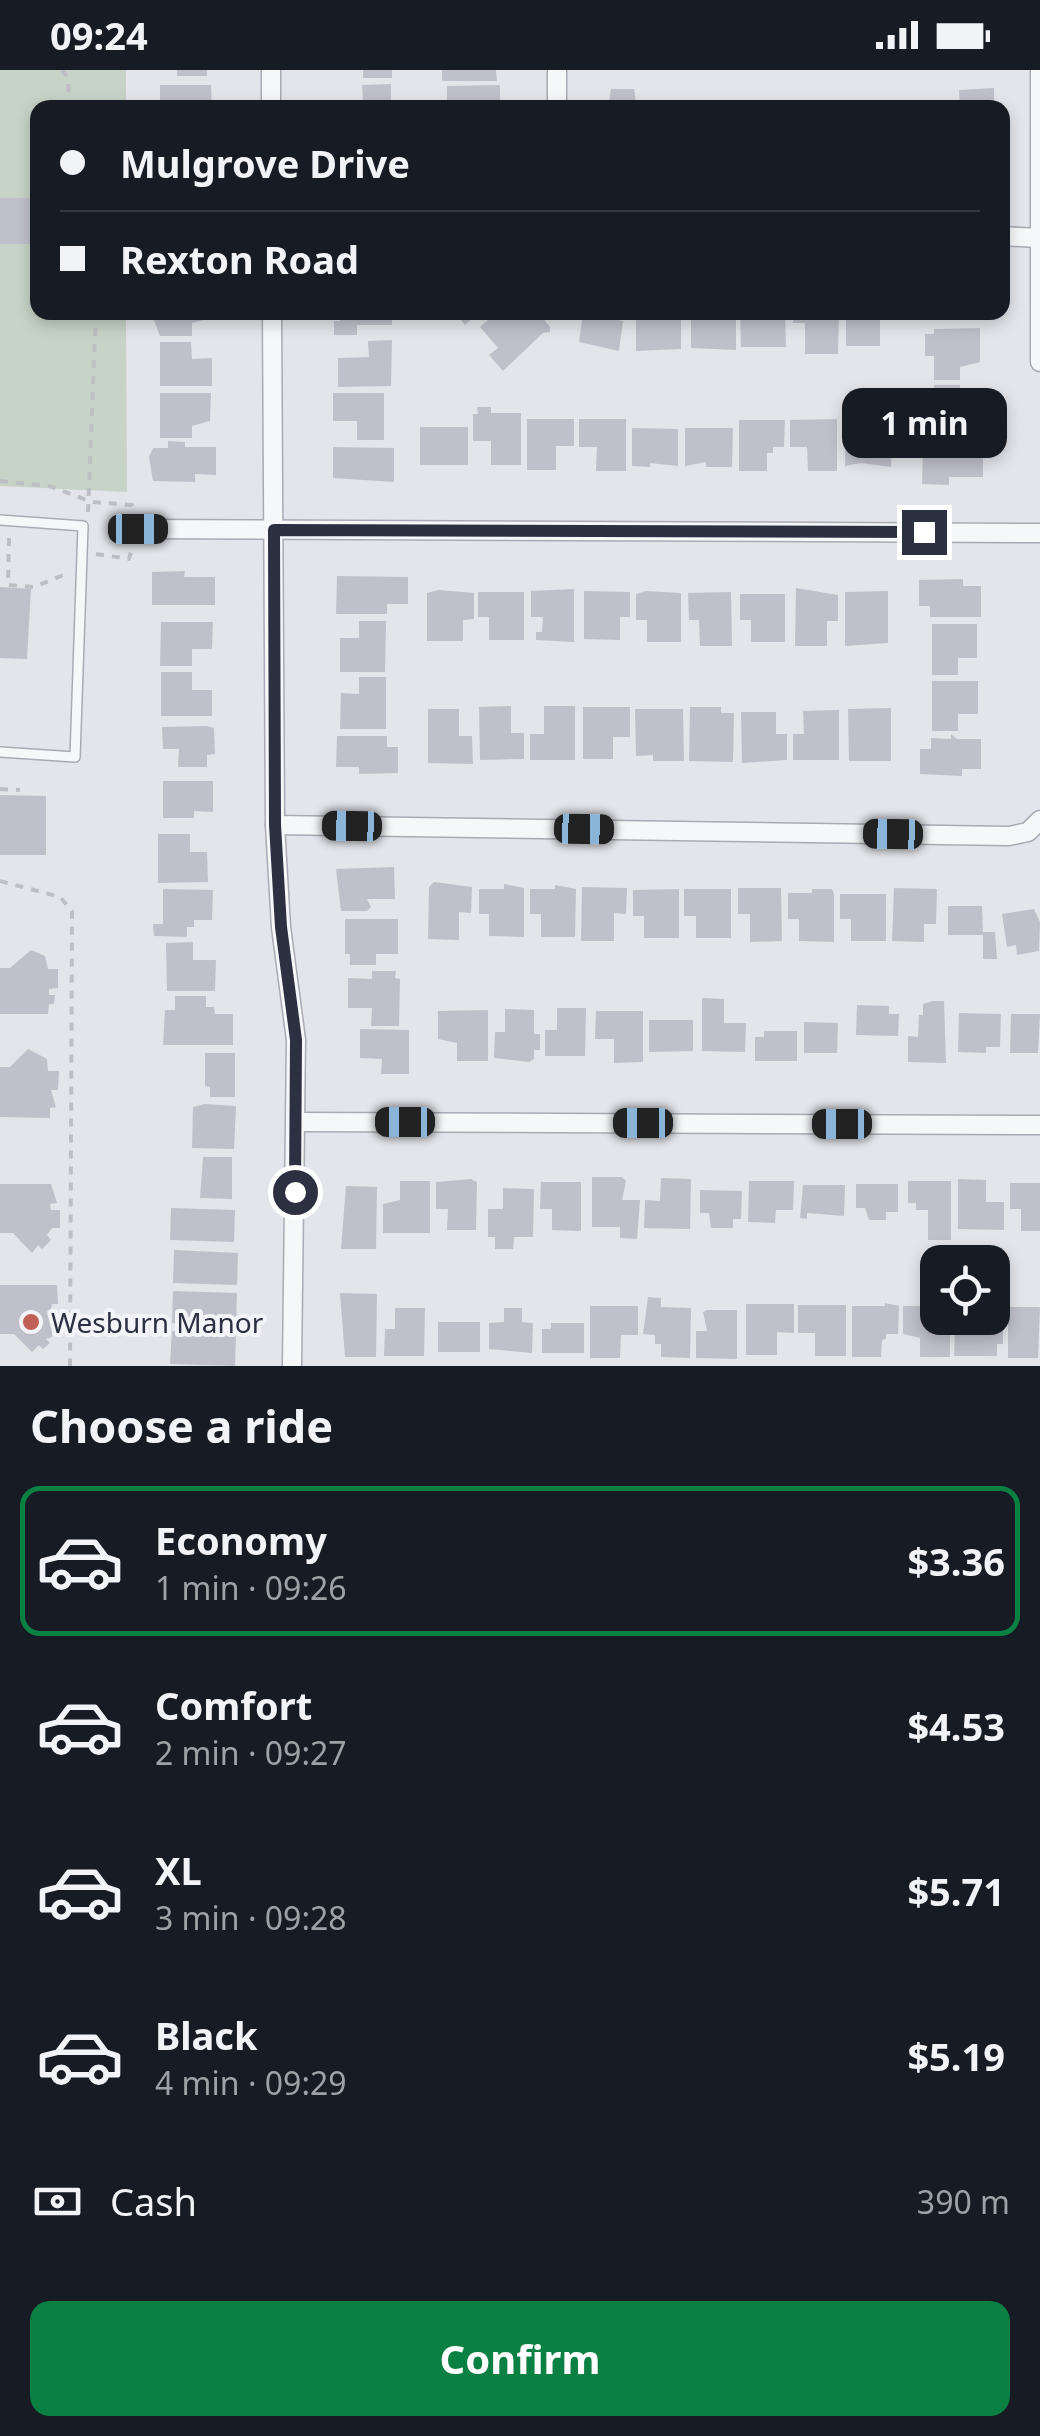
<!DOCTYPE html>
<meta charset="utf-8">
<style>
:root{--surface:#171b24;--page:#242831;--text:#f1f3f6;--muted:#9ea1a6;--line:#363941;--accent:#0b8043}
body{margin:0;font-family:"Noto Sans",sans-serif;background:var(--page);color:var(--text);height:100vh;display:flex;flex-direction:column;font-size:38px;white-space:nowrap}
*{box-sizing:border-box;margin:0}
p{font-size:32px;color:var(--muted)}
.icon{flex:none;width:55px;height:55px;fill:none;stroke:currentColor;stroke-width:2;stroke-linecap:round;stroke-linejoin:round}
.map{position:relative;height:1296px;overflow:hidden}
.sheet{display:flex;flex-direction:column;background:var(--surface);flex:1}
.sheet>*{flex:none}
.banner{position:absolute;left:30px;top:30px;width:980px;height:220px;border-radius:20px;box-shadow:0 5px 15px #0003;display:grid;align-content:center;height:220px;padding:0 30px;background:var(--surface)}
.tools{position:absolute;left:920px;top:1175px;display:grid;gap:20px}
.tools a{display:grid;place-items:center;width:90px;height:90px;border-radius:20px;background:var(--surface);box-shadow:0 5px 15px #0003;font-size:50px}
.end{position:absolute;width:45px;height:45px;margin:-22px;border:12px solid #2d3041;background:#fff;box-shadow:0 0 0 5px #fff}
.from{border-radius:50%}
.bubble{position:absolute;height:70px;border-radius:20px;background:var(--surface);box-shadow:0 5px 15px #0003;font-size:32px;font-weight:700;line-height:70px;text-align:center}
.car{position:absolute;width:30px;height:60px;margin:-30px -15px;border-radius:12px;box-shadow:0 0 8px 2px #0007;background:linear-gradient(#222 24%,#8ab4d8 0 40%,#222 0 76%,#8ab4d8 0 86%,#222 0)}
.banner b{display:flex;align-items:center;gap:35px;height:95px;font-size:38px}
.banner b+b{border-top:2px solid var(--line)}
.banner i{width:25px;height:25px;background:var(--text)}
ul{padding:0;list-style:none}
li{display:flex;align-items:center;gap:30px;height:150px;margin:0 20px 15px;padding:0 10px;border:5px solid transparent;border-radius:20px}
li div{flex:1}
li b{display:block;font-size:38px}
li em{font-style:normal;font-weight:700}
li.active{border-color:var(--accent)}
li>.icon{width:90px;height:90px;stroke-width:1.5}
h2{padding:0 30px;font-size:45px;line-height:120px}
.pay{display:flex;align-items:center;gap:25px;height:110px;padding:0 30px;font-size:38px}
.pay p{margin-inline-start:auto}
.primary-button{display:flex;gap:20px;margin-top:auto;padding:20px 30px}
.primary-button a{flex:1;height:115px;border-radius:20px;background:var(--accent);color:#fff;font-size:40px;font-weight:700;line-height:115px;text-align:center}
.status{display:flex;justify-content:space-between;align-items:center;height:70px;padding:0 50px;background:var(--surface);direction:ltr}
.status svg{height:28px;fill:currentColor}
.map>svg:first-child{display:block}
.green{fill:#c6d3c6}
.building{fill:#bfc0ca}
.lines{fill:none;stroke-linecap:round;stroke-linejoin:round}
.service-casing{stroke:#a9abb4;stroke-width:12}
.minor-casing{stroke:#a9abb4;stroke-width:21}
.path{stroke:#bebfc5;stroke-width:4;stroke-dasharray:8 8;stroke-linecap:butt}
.service{stroke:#f6f7f9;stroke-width:9}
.minor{stroke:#f6f7f9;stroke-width:18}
.route{stroke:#2d3041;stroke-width:12}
.poi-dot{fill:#c16057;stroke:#f4f4f8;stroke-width:4}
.labels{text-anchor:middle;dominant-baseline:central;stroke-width:8;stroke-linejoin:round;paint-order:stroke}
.poi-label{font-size:28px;fill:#2d3041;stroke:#f4f4f8;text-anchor:start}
</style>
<div class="status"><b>09:24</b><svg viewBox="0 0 49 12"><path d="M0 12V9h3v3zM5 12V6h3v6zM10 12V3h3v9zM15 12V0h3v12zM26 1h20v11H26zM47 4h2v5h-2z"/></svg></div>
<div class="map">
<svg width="1040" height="1296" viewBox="0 0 1040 1296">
<rect width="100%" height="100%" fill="#e4e5ea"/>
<path class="green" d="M0,0H126V37L38,38V242L126,243L127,422L0,416Z"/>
<g class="building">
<rect x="177" y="0" width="30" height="6"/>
<rect x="363" y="0" width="29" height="8"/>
<path d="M442,0H496L497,11H442Z"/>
<path d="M391,14V38H338V32H363L362,15Z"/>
<path d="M160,15H211L212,38H160Z"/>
<path d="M500,15V38H447V16Z"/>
<path d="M994,18V38H960L959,20Z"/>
<path d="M611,19H634L637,38H608Z"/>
<path d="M0,128H35L34,174H0Z"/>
<path d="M160,242H211V248L192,253V266H160L154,250H160Z"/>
<path d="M340,242H392V255H357V265H334V251H340Z"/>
<path d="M454,242H480L465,255Z"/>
<path d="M497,242H538L550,257V262L543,263L503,301L489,285L498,278L480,257Z"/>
<path d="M636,242H669V249L681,248V279L636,281Z"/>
<path d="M704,242H736V280L691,278V249L704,248Z"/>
<path d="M740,242L785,243L786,277H741Z"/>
<path d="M793,242H839L838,284H805V253H793Z"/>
<rect x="846" y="242" width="34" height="34"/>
<path d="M583,243L623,251L619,281L579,272Z"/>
<path d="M980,258V292L960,297V310H934V286H925V264H934V259Z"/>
<path d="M392,270L391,316L338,317V288L369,287L368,271Z"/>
<path d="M160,272H191L192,289L212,288V316H160Z"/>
<path d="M934,315H960L961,327L979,332V365H934Z"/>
<path d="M160,323H211L210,351L192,356V368H160Z"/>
<path d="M333,323H384V370H357V351H333Z"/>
<path d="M477,337H491V343H521V395H491V371H473V344H478Z"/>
<path d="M527,349H574V376H556V400H527Z"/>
<path d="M579,349H626V401H596L597,377H579Z"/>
<path d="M837,349V401H808L807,377H790V350Z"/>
<path d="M739,350H785L784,377H773V383H767V401H739Z"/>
<rect x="420" y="357" width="48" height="38"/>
<path d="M632,358L678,359V396L650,393V397L632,396Z"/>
<path d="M685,358H733L732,397H706V392L685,396Z"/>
<path d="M846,359H892L891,397L861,393L845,396Z"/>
<path d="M168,371L185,372V377H216V405L195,404V412L153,411L149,387L153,378H168Z"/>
<path d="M333,377L394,378V412L333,408Z"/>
<path d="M983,378V407H949V415L922,414L923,379Z"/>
<path d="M185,501L184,507H215V535H152V502Z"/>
<path d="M337,506L408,507V534H387V544H336Z"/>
<path d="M963,509V516H981V547H930V536H919V510Z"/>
<path d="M0,517L31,519L27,589L0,588Z"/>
<path d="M796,518L838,525V551H827V576H795Z"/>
<path d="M574,519V572L536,570V562H542L543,547H531V521Z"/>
<path d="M439,520L474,523V549L463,550V571H427V523Z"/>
<path d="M584,521L630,522V547H620V570L584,569Z"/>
<path d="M646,521L681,523V572H647V550H636V524Z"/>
<path d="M888,521V573L845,576V522Z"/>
<path d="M478,522H524V570H489V547H478Z"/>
<path d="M731,522L732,576H700L699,550H689L688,523Z"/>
<path d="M740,524H785V572H751V550H740Z"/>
<path d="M359,551H386L385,602H340V568H359Z"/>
<path d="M161,552H213L212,579H192V596H160Z"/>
<path d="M932,554H977V588H958V605H932Z"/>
<path d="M161,602H192V620H212V646H161Z"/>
<path d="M359,607H386V659H340L341,623L359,624Z"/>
<path d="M932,611H978V644H958V661H932Z"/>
<path d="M511,636V663H524V689L480,690L479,637Z"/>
<path d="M544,636H575V690H530V664H544Z"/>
<path d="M583,637H630V667H613V689H583Z"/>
<path d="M690,637H721V643H734L733,692L689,691Z"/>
<path d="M891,638V691H849L848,639Z"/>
<path d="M428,639H459V666H472L473,694L428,693Z"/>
<path d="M635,639H683L684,691H653V685L636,686Z"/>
<path d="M839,640V690H793V664H804L803,641Z"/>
<path d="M741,642H776V664H787V690L742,693Z"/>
<path d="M207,656L214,658L215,684L207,685V697H178L179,679H163L162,657Z"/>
<path d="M951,664L957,669H981V699H962V706L920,704V679H931V668L951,669Z"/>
<path d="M337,666H387V677H398V703L359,704V697H336Z"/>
<path d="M163,711H213V742L194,741V748H163Z"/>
<path d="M0,725L46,726V785H0Z"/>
<path d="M158,764H190V782H207L208,812L158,813Z"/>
<path d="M394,797L395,829H367L371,837L367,841H341L336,799Z"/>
<path d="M434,812L472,817L471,843L459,842V870L428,869L429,817Z"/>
<path d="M504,814L524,818V867L489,866V844H479V819H504Z"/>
<path d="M555,815L576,819L575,867H541V844H530V819H555Z"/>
<path d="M582,817L627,818L626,844L614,843V871H581Z"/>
<path d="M738,818H781L782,871L750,872V844H738Z"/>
<path d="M894,818L937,819L936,854H924V872L892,871Z"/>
<path d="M163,819L213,820L212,850H194V857H187V867L154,866L153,854H163Z"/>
<path d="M679,819V868H644V846H633V820Z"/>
<path d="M684,819H731V868H696V846H684Z"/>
<path d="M812,819H832L834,824V872L799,871V849H788V823H812Z"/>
<path d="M840,824H886V871H851V849H840Z"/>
<path d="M948,836H982L983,865H948Z"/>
<path d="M1034,839L1040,852L1039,881L1017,885L1016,875L1007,877L1002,844Z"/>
<path d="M345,849H398V884H376V895H350V884H345Z"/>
<path d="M983,862H995L997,889H983Z"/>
<path d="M193,872V890H216L215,921H167L166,873Z"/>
<path d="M31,880L45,886L48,899H58V918L49,919V925H55L54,934H49L48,944H0V898H10Z"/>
<path d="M372,901H396L395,908L400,909L399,956H371L372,938H348V908L372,909Z"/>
<path d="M175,926H206V937H214L215,944H233V975H163L165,940H175Z"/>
<path d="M702,928L724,929V953H746L745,982L702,981Z"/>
<path d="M932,931H944L946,993L908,992V966L918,967L919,945H923V934Z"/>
<path d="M857,935L889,936V944H899L898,966L856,965Z"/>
<path d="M557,938H586L585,986H545V960H557Z"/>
<path d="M505,939L534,940V964H540V980H534V989L529,992L494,988L495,962H505Z"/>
<path d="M488,940V991H457V973L438,969V941Z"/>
<path d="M596,941H643V992L614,993V969H595Z"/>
<path d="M959,943L1001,944L1000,977H986V983L958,982Z"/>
<path d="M1011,944H1040L1038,983H1010Z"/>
<path d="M649,950H693V981L649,982Z"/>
<path d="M804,952L838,953L837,983H804Z"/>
<path d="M360,959L409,960V1004H381L382,989L360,988Z"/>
<path d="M764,961H797V991H755V967H764Z"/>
<path d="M28,979L47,989L48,1001H59L58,1020H51L56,1037L50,1038V1048L0,1047V997H10Z"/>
<path d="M205,983H235V1027H210V1017L205,1016Z"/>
<path d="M205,1034L236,1036L234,1079L192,1078L193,1037Z"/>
<path d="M203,1087H232V1129L200,1128Z"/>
<path d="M592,1107H622L626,1111L622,1130H640L637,1169L620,1168V1157H592Z"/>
<path d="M661,1108L691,1109L690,1159L644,1158L645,1130L660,1131Z"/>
<path d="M471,1109L477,1112L476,1160H447L448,1139H436V1112Z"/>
<path d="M958,1109L986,1110V1132H1004V1160L958,1159Z"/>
<path d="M400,1111H430V1163H383V1134L400,1130Z"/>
<path d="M749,1111H794L793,1140H776L775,1153L748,1152Z"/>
<path d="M908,1111H951V1170H928V1140H916V1133H908Z"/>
<path d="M541,1112H581V1161L552,1160V1139H540Z"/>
<path d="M1010,1113H1040V1161H1021V1139H1010Z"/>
<path d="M0,1114H51L57,1133L50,1134L51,1140H60V1158H52L47,1165L51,1170L42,1179L38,1175L32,1183L13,1163H0Z"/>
<path d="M856,1114H898V1142H886V1150H869L865,1138H856Z"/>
<path d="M803,1115H845L844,1146L807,1143V1149L800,1148Z"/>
<path d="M346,1116L377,1117L376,1179H341Z"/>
<path d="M503,1118L534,1119L533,1167H514L513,1179H495V1167H488V1139H503Z"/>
<path d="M700,1120L742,1121L741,1149H733V1158H711L709,1143H700Z"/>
<path d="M171,1138L235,1140L234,1172L170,1170Z"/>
<path d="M174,1180L238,1183L237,1215L173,1213Z"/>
<path d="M0,1215H57L58,1234H52L50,1243L61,1242L62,1260H52V1267L46,1269L50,1273L43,1279L39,1275L32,1282L14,1264H0Z"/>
<path d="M173,1221L237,1223L236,1255L172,1253Z"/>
<path d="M340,1223L377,1224L376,1287H345Z"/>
<path d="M648,1227L661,1228V1237L691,1238L690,1288L661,1287V1274H655V1265L643,1264Z"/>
<path d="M885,1233L899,1236L898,1264H886V1269L882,1270L881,1287H852V1236H885Z"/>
<path d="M746,1234H794V1263L777,1262V1285H746Z"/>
<path d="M798,1235H846V1286H815V1263H798Z"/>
<path d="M590,1236H638V1265H621L620,1288H590Z"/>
<path d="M903,1236H938V1248H950V1287H920V1268L903,1264Z"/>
<path d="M992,1237H997V1253H1003V1274H997V1286H954L955,1260H967V1248H992Z"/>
<path d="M1008,1237H1040L1038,1288H1008Z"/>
<path d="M395,1238H425L424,1286H384L385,1259H395Z"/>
<path d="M504,1238H522V1252L533,1253L532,1283L489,1279V1253L504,1252Z"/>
<path d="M707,1240H737V1289L696,1288V1261H707L703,1242Z"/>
<rect x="438" y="1252" width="42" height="30"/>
<path d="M551,1253H584V1283H542V1259H551Z"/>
<path d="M172,1261L236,1264L235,1296L170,1294Z"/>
</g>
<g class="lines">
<defs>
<path id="service" d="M0,450L83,456L75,687L0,682"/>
<g id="minor">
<path d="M271,0V38"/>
<path d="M1040,0V292"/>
<path d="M557,38V0"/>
<path d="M1002,166L1038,168"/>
<path d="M272,242L275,755L281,857L296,970L292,1296"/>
<path d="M138,459L1040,463"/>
<path d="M275,755L1009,766L1028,762L1040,750"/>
<path d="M297,1052L1040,1055"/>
</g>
</defs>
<use href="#service" class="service-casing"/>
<use href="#minor" class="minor-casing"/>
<g class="path">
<path d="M62,0L68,8L69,38"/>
<path d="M0,411L49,416L92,432L132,435L133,440"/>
<path d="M88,442L96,242"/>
<path d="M9,468L8,515L34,517L68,503"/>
<path d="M96,484L129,489L132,478"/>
<path d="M0,719L20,720"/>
<path d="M0,811L60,827L72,841L70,1296"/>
</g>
<use href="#service" class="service"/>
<use href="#minor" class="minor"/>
</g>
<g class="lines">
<path class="route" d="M295,1122L296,970L281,857L275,755L274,460L924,462"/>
</g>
<circle class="poi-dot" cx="31" cy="1252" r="10"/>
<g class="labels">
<g class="poi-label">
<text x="51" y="1252">Wesburn Manor</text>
</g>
</g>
</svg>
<div class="tools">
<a><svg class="icon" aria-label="locate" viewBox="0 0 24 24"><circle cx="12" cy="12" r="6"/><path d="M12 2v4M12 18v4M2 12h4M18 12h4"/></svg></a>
</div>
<i class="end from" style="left:295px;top:1122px"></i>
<i class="end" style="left:924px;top:462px"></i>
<div class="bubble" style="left:842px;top:318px;width:165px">1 min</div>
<i class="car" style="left:138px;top:459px;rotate:90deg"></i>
<i class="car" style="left:352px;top:756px;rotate:271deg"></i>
<i class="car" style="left:584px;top:759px;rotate:91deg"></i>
<i class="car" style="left:893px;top:764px;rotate:271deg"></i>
<i class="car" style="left:405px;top:1052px;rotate:270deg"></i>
<i class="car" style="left:643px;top:1053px;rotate:270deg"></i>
<i class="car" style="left:842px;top:1054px;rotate:270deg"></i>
<div class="banner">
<b><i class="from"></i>Mulgrove Drive</b>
<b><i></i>Rexton Road</b>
</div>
</div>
<section class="sheet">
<h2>Choose a ride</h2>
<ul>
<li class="active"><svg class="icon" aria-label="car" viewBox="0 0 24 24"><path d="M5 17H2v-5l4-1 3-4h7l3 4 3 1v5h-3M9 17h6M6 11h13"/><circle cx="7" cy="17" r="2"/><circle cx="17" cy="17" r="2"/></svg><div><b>Economy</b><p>1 min · 09:26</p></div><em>$3.36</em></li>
<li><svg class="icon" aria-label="car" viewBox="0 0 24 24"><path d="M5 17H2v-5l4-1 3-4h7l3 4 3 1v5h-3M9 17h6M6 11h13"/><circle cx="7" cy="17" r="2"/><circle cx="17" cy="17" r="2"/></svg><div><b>Comfort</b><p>2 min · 09:27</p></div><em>$4.53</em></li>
<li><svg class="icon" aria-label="car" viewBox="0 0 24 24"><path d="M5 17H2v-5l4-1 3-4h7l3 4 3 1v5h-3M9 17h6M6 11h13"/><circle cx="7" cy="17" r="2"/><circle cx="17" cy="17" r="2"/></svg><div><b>XL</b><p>3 min · 09:28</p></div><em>$5.71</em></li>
<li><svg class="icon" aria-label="car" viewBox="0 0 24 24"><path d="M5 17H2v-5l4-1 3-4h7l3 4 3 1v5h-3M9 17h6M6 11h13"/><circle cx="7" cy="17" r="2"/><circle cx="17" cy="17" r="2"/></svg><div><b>Black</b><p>4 min · 09:29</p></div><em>$5.19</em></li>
</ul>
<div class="pay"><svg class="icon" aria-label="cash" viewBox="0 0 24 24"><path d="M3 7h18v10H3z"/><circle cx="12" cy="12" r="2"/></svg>Cash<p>390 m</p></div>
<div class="primary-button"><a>Confirm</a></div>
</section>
